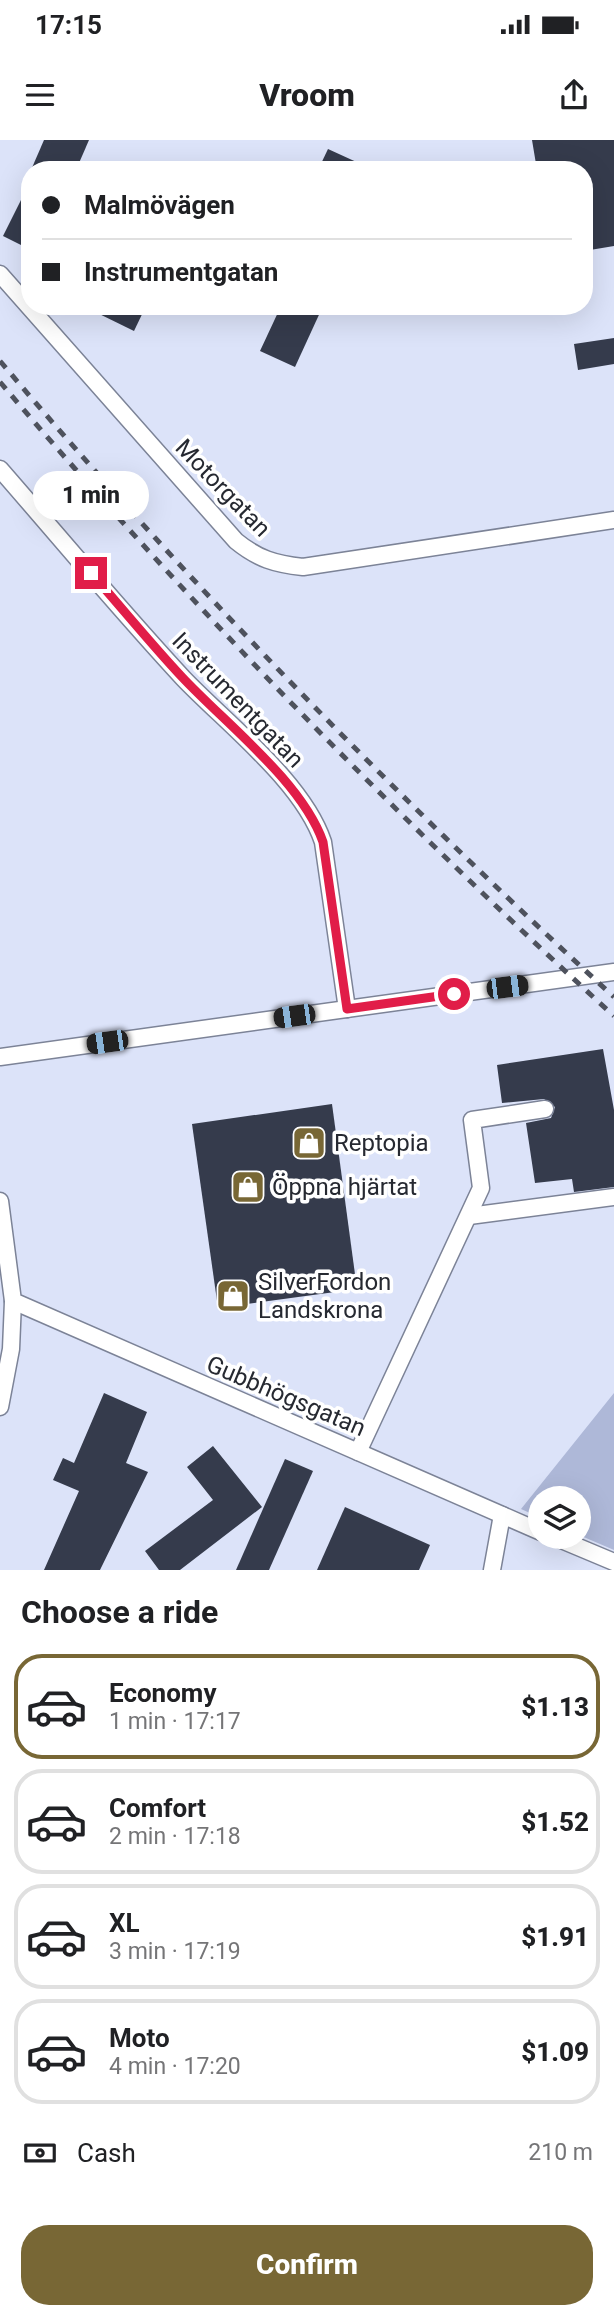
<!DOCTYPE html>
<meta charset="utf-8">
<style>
:root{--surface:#fff;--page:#f6f6f6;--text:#202124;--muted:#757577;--line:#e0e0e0;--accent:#786735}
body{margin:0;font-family:Roboto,sans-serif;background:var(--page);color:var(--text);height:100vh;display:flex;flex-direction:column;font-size:26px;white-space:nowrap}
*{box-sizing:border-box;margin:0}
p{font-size:23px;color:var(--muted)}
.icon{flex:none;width:38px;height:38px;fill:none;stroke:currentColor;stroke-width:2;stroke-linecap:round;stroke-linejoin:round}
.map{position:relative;height:1430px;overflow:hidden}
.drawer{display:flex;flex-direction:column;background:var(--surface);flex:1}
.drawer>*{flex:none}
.top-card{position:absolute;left:21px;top:21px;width:572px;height:154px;border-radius:28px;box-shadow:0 7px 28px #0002;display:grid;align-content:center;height:154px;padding:0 21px;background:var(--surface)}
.controls{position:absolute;left:528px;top:1346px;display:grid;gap:14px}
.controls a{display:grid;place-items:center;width:63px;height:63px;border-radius:50%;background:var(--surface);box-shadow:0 7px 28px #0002;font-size:35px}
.end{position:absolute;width:32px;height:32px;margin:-16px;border:9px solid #e11d48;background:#fff;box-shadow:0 0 0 4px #fff}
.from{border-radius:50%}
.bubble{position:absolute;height:49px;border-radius:24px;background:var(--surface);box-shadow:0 7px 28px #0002;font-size:23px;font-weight:800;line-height:49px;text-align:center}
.car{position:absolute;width:21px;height:42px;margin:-21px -10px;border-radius:9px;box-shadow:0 0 5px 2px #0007;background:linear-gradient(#222 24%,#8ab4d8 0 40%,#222 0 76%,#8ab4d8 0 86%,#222 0)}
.top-card b{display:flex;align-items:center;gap:24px;height:66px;font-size:26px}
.top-card b+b{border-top:2px solid var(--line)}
.top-card i{width:18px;height:18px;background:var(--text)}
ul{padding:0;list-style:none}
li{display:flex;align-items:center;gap:21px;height:105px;margin:0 14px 10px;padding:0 7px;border:4px solid var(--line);border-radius:28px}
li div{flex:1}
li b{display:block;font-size:26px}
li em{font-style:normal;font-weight:800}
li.selected{border-color:var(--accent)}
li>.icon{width:63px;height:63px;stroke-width:1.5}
h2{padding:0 21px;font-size:32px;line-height:84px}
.pay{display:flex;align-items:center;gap:18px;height:77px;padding:0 21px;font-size:26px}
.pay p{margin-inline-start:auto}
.action{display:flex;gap:14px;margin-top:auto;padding:14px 21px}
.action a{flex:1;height:80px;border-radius:28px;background:var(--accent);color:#fff;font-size:28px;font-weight:800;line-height:80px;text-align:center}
.status{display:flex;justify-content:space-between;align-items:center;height:49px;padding:0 35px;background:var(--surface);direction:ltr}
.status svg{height:19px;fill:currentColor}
header{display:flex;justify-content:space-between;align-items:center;height:91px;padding:0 21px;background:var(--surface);font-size:32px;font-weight:800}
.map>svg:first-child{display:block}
.green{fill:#aeb8d8}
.building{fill:#353b4c}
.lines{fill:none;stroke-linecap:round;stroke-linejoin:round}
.street-casing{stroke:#7c8397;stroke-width:19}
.street{stroke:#fff;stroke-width:16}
.rail{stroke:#4e525d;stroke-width:5;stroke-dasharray:9 9;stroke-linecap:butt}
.route{stroke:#e11d48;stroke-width:9}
.labels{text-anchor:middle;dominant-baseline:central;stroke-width:7;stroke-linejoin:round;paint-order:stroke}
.street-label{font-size:24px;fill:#262931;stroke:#fff}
.poi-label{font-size:24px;fill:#262931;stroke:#fff;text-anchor:start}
</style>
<div class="status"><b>17:15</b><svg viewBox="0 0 49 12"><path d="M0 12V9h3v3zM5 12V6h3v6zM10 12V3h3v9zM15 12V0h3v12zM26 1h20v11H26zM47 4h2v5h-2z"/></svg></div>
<header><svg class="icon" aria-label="menu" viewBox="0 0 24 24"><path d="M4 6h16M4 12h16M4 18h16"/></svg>Vroom<svg class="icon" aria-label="share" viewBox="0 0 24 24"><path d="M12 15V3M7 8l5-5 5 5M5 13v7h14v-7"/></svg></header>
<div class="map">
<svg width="614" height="1430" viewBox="0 0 614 1430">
<rect width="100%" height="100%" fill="#dce3f9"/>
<path class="green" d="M614,1253V1410L579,1395V1358H541V1378L521,1369Z"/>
<g class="building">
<path d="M44,0H89L76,30H31Z"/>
<path d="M532,0H614V106L584,111V30H537Z"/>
<path d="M328,9L374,30H318Z"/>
<path d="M30,42V92L23,106L3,96Z"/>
<path d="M83,166H146L134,191Z"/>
<path d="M281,166H323L295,227L260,211Z"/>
<path d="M614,198V224L578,230L574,204Z"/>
<path d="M603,909L614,970V1047L574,1052L572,1039L535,1043L526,983L551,978L555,967L544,959L502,963L497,925Z"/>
<path d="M332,964L357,1149L218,1168L192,984Z"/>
<path d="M104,1253L147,1272L126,1323L148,1332L100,1430H44L79,1351L53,1340L63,1318L74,1323Z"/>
<path d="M213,1306L262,1367L180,1430H159L145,1411L213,1360L187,1327Z"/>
<path d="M285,1319L313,1331L269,1430H236Z"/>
<path d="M345,1367L430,1405L419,1430H317Z"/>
</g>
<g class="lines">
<defs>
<g id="street">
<path d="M0,134L236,401C258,419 275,424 303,427L614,380"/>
<path d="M0,329C61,399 120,470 183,538C227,584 303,642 323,702L347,869"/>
<path d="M0,917L614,832"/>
<path d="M0,1061L13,1161L541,1392"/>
<path d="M469,1076L614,1057"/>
<path d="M0,1267L11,1209L13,1161"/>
<path d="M358,1312L481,1048L472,980L545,969"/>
<path d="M552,1396L614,1422"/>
<path d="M492,1430L502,1375"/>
</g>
</defs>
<use href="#street" class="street-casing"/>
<use href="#street" class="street"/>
<g class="rail">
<path d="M0,221C190,446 397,658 614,857"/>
<path d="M0,242C191,467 397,678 614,876"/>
</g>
</g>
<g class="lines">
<path class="route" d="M91,433C122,468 151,504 182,537C227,585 302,642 323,702L347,869L454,854"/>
</g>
<defs>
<symbol id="shop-square" viewBox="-11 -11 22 22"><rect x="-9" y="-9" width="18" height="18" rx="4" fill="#786735" stroke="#fff"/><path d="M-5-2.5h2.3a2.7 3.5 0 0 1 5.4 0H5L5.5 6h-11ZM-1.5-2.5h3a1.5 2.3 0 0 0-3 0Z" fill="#fff"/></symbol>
</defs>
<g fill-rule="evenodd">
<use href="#shop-square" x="290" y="984" width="38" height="38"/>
<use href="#shop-square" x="229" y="1028" width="38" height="38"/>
<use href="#shop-square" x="214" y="1137" width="38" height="38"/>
</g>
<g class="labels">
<g class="street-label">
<text transform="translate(223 348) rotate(46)">Motorgatan</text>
<text transform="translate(238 560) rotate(46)">Instrumentgatan</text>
<text transform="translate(286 1256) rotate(23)">Gubbhögsgatan</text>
</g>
<g class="poi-label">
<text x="334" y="1003">Reptopia</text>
<text x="272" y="1047">Öppna hjärtat</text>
<text x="258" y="1142">SilverFordon<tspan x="258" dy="28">Landskrona</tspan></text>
</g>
</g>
</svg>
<div class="controls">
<a><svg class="icon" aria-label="layers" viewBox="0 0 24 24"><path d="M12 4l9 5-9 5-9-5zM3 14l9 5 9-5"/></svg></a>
</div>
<i class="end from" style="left:454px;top:854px"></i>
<i class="end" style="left:91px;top:433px"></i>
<div class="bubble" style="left:33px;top:331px;width:116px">1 min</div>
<i class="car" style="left:507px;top:847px;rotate:83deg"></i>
<i class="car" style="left:294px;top:876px;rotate:262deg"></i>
<i class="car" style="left:107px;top:902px;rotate:262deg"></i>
<div class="top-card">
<b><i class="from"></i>Malmövägen</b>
<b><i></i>Instrumentgatan</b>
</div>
</div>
<section class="drawer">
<h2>Choose a ride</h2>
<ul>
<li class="selected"><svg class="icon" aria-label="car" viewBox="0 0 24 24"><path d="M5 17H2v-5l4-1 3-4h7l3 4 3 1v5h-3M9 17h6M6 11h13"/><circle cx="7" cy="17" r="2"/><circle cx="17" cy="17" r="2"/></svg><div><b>Economy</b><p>1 min · 17:17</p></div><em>$1.13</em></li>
<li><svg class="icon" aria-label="car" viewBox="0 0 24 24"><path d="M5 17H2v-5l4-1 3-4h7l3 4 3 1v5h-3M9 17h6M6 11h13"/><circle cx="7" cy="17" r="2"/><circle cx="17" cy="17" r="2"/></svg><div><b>Comfort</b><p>2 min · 17:18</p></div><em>$1.52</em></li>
<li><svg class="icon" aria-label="car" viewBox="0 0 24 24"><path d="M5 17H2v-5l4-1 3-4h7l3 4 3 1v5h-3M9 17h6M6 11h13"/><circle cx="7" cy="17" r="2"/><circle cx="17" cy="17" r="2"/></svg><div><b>XL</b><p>3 min · 17:19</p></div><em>$1.91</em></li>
<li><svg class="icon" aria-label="car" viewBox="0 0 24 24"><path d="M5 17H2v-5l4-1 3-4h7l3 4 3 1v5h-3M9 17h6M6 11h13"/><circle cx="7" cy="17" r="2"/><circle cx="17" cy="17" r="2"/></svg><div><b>Moto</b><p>4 min · 17:20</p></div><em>$1.09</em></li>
</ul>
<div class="pay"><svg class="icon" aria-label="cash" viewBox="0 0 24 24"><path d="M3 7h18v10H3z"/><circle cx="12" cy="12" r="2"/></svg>Cash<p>210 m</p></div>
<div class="action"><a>Confirm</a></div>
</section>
